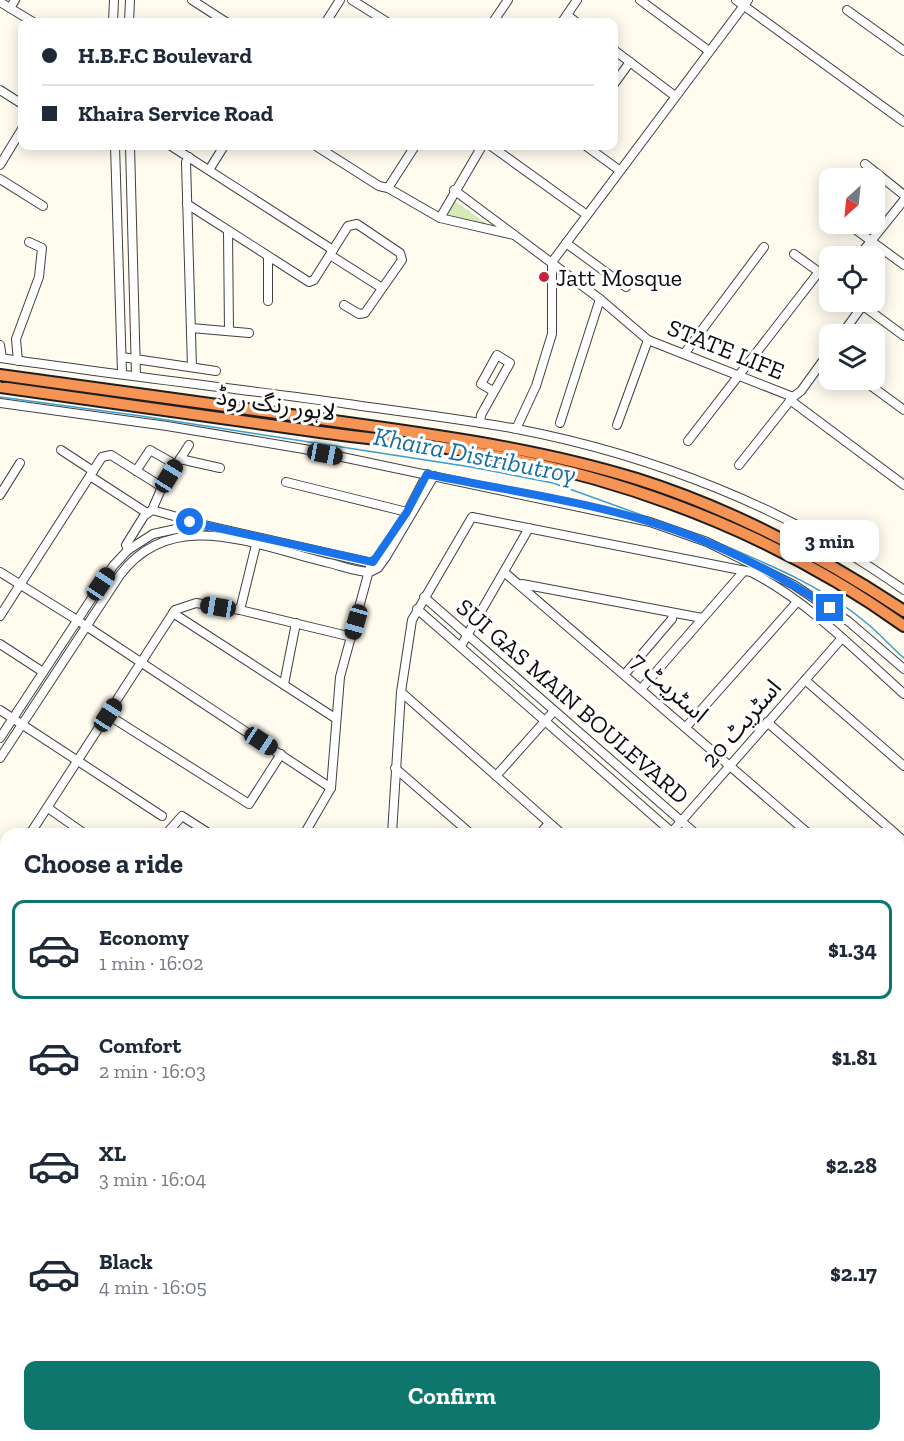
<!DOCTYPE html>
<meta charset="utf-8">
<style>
:root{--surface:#fff;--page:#f6f6f7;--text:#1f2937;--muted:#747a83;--line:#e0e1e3;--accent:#0f766e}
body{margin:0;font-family:"Zilla Slab","Noto Sans Arabic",serif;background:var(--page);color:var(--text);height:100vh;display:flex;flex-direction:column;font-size:22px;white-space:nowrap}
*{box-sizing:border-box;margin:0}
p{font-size:20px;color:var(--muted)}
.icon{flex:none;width:33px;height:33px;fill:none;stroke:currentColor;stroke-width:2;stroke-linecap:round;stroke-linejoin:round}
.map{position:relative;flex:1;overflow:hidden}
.panel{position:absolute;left:0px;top:828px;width:904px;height:614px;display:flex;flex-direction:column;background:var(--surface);border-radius:18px 18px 0 0;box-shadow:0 3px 15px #0003}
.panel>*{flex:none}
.guide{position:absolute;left:18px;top:18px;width:600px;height:132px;border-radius:12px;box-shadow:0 3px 15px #0003;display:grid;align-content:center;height:132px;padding:0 24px;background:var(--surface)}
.needle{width:39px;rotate:207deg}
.buttons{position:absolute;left:819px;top:168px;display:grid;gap:12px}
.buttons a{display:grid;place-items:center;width:66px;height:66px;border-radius:12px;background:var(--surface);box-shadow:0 3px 15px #0003;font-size:30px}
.end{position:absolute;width:27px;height:27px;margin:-14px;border:8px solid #1a73e8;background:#fff;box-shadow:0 0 0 3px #fff}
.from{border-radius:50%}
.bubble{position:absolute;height:42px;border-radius:12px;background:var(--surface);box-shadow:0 3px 15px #0003;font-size:20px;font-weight:700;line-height:42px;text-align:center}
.car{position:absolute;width:18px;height:36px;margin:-18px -9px;border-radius:8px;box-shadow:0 0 4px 2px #0007;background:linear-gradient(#222 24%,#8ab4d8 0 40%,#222 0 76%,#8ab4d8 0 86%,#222 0)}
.guide b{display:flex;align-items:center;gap:21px;height:57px;font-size:22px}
.guide b+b{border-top:2px solid var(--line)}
.guide i{width:15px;height:15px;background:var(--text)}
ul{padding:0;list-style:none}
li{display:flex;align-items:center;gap:18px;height:99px;margin:0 12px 9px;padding:0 12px;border:3px solid transparent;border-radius:12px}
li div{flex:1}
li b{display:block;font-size:22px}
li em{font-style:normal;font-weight:700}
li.selected{border-color:var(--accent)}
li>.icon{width:54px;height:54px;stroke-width:1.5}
h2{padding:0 24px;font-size:27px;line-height:72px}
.primary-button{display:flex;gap:12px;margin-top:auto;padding:12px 24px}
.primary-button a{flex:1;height:69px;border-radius:12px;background:var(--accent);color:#fff;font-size:24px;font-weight:700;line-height:69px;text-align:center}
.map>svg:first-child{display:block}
.park{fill:url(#park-crowns)}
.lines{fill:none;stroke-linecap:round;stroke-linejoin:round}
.stream{stroke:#399ecf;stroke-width:1.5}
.minor-casing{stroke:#414141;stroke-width:10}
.highway-casing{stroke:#1f1f1f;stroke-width:14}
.minor{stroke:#fff;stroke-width:8}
.highway{stroke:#f69456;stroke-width:10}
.route{stroke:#1a73e8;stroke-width:8}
.poi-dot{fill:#c12436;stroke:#fff;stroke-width:2}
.labels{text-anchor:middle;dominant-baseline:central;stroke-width:6;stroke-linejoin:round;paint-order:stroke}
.poi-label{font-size:24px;fill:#0e0e0e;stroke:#fff;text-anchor:start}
.street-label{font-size:24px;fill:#0e0e0e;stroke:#fff}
.water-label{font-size:26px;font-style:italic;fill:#156fa2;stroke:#fff}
</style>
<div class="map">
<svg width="904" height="1441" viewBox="0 0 904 1441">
<defs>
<pattern id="park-crowns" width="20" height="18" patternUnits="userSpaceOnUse" patternTransform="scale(1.5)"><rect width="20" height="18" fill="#d6eab8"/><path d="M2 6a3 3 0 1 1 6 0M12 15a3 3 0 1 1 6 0" fill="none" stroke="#b6c89d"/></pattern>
</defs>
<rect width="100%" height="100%" fill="#fffbef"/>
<g class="park">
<path d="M455,201L494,229L444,217Z"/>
<path d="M303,1436H343L350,1441H299Z"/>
</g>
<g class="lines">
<g class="stream">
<path d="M0,397L141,416L471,467L553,483L697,535"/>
<path d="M716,542C768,564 827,588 870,626C882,636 892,648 904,658"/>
</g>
<defs>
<g id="minor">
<path d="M192,0L226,22"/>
<path d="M352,0L387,22"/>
<path d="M640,0L709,51"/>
<path d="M736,0L904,122"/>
<path d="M0,2L33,22"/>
<path d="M10,8L15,0"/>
<path d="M847,10L904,51"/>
<path d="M567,15L576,22"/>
<path d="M113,22L114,0"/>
<path d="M129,22L130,0"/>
<path d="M326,22L340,0"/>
<path d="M493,22L508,0"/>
<path d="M562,22L577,0"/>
<path d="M614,50L675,96"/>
<path d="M614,84L630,62"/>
<path d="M0,90L22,104"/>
<path d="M115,146L122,373"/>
<path d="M130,146L136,375"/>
<path d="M171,146L333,250"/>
<path d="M316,146L379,186L388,188L440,218L514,235"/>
<path d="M491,146L587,215"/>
<path d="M586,146L619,170"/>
<path d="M189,157L186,162L192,367"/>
<path d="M865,164L904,195"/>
<path d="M0,165L22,129"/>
<path d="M209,170L224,146"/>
<path d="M0,179L43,206"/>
<path d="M388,188L415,146"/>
<path d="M454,190L600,299L648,340L793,397"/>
<path d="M187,204L309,282L314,280L348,226L357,224L400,253L402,260L365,313L359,314L344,305"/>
<path d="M440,218L482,146"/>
<path d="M848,224L904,265"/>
<path d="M228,231L229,331"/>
<path d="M566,243L626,287"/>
<path d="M794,254L830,280"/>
<path d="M330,255L382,288"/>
<path d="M859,256L904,200"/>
<path d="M268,301V257"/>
<path d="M858,302L904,336"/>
<path d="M191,328L249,333"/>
<path d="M842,334L863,305"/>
<path d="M0,345L2,358"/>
<path d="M684,354L764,247"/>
<path d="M122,357L216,371"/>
<path d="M0,358C116,375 232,388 348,404C404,412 461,419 517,429C652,455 791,509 904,590"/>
<path d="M18,361L16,339L39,277L42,248L29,242"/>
<path d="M863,380L904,410"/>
<path d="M790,400L904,485"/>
<path d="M0,403L167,426L304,449L650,522L707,542L794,585L848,621L904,669"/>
<path d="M480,423L481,415L510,363L497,355L481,384L493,391"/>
<path d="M560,423L600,299"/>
<path d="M617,425L648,340"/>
<path d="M516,429L536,386L552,334V262L748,0"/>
<path d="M688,441L818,273"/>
<path d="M61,450L93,471"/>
<path d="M180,459L220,468"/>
<path d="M739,465L793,397L801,391L830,351"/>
<path d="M136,471L150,450L176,465"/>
<path d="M90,476L147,513"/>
<path d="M286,482L407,512"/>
<path d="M0,495L20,463"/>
<path d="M410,507L427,474"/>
<path d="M152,510L162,487L189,445"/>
<path d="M128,550L126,545L144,516L152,510L188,520L191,524"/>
<path d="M0,572L77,620L331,788"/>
<path d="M504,572L809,834"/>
<path d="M522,584L702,618"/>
<path d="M424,597L696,834"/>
<path d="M417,609L674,834"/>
<path d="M240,610L256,545"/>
<path d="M173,613L335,718"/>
<path d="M0,616L102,457L111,455L162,487"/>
<path d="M0,644L43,672"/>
<path d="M461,646L529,528"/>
<path d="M625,674L672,619L673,613"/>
<path d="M805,680L904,766"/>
<path d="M284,684L296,623"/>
<path d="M642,688L744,571"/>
<path d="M401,692L562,834"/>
<path d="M0,710L162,816"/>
<path d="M108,715L249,804L281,754"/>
<path d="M767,722L896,834"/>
<path d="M686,727L797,602"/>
<path d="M0,738L113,566L128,550L153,534L199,524L371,563L379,557L404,518"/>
<path d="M0,758L120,575C173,504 259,547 329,563C342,566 356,572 370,572L378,568L386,557L434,476"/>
<path d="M395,768L471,834"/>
<path d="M496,776L554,711"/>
<path d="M48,808L85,834"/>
<path d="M306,831L331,788L340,677L370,567"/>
<path d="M30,834L175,610L196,603L240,610L352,637"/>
<path d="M166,834L182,816L210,834"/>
<path d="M392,834L401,692L412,620L472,517L751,572C809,602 856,651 904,694"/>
<path d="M540,834L549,823"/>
<path d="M670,834L842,638"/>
<path d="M898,836L904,841"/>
<path d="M0,851L6,855"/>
<path d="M0,872L6,864"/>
<path d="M898,911L904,916"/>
<path d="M0,946L6,951"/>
<path d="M898,950L904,943"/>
<path d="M898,1010L904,1015"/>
<path d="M0,1023L6,1028"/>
<path d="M898,1028L904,1023"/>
<path d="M898,1037L904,1046"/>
<path d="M898,1072L904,1066"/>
<path d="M0,1084L6,1076"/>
<path d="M898,1098L904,1103"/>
<path d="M0,1100L6,1105"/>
<path d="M898,1124L904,1128"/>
<path d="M0,1177L6,1181"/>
<path d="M898,1223L904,1228"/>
<path d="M898,1240L904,1234"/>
<path d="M0,1252L6,1257"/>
<path d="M898,1278L904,1281"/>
<path d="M0,1329L6,1334"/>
<path d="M898,1343L904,1345"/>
<path d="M0,1424L6,1417"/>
<path d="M125,1436L132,1441"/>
<path d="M224,1436L230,1441"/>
<path d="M354,1436L361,1441"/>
<path d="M433,1436L439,1441"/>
<path d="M507,1436L514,1441"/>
<path d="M582,1436L588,1441"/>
<path d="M656,1436L663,1441"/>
<path d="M65,1441L70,1436"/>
<path d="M290,1441L295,1436"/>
<path d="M684,1441L688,1436"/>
<path d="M742,1441L747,1436"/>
<path d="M818,1441L823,1436"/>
<path d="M895,1441L904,1430"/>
</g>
<g id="highway">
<path d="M0,375C107,389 213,405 320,419C427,434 533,447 637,479C732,509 821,556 904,611"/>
<path d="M0,387C107,402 214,417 320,432C385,441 450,446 513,459C652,487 789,543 904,626"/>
</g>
</defs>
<use href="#minor" class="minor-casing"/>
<use href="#highway" class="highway-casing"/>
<use href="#minor" class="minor"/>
<use href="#highway" class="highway"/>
</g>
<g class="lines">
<path class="route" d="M190,522L373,562L407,512L427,474C508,491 594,502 672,529C728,548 781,576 830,608"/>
</g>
<circle class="poi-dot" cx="544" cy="277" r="6"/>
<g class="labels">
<g class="poi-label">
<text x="556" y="277">Jatt Mosque</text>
</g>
<g class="street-label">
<text transform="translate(726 349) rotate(22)">STATE LIFE</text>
<text transform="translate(276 404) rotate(8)">لاہور رنگ روڈ</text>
<text transform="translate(670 687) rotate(41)">اسٹریٹ 7</text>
<text transform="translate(573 701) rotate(41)">SUI GAS MAIN BOULEVARD</text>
<text transform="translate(741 723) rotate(-49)">اسٹریٹ 20</text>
</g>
<g class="water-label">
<text transform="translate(475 455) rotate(11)">Khaira Distributroy</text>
</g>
</g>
</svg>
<div class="buttons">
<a><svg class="needle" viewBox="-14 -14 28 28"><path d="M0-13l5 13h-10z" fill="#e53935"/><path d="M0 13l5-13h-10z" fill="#747a83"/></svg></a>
<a><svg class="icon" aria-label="locate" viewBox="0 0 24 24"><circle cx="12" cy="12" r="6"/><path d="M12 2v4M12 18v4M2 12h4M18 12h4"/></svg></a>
<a><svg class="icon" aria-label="layers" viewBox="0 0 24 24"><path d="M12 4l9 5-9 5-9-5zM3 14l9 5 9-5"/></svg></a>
</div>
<i class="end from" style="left:190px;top:522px"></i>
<i class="end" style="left:830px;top:608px"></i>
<div class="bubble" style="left:780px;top:520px;width:99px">3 min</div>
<i class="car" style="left:325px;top:454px;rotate:101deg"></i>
<i class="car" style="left:169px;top:476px;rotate:32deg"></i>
<i class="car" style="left:101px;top:584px;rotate:34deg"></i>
<i class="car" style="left:218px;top:607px;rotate:279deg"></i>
<i class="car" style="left:356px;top:622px;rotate:196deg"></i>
<i class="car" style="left:108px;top:715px;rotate:33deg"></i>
<i class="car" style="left:261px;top:741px;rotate:123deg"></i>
<div class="guide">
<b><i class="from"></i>H.B.F.C Boulevard</b>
<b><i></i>Khaira Service Road</b>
</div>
<section class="panel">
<h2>Choose a ride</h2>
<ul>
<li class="selected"><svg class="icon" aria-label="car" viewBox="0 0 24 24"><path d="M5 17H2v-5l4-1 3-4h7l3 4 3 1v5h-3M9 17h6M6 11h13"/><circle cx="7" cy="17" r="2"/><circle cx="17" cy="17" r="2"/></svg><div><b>Economy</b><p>1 min · 16:02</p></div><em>$1.34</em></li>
<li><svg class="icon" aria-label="car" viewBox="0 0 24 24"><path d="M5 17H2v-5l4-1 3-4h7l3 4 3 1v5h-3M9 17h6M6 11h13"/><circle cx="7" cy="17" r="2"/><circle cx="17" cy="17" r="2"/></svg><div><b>Comfort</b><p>2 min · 16:03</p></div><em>$1.81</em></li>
<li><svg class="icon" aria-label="car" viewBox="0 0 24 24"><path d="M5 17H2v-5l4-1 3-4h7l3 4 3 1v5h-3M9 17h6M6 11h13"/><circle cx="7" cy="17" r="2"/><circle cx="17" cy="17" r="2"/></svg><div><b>XL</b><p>3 min · 16:04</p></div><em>$2.28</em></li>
<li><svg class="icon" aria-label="car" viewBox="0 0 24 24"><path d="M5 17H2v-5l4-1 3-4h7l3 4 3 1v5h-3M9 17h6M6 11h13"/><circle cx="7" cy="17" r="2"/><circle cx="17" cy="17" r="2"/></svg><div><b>Black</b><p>4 min · 16:05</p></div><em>$2.17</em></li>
</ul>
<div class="primary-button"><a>Confirm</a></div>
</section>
</div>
